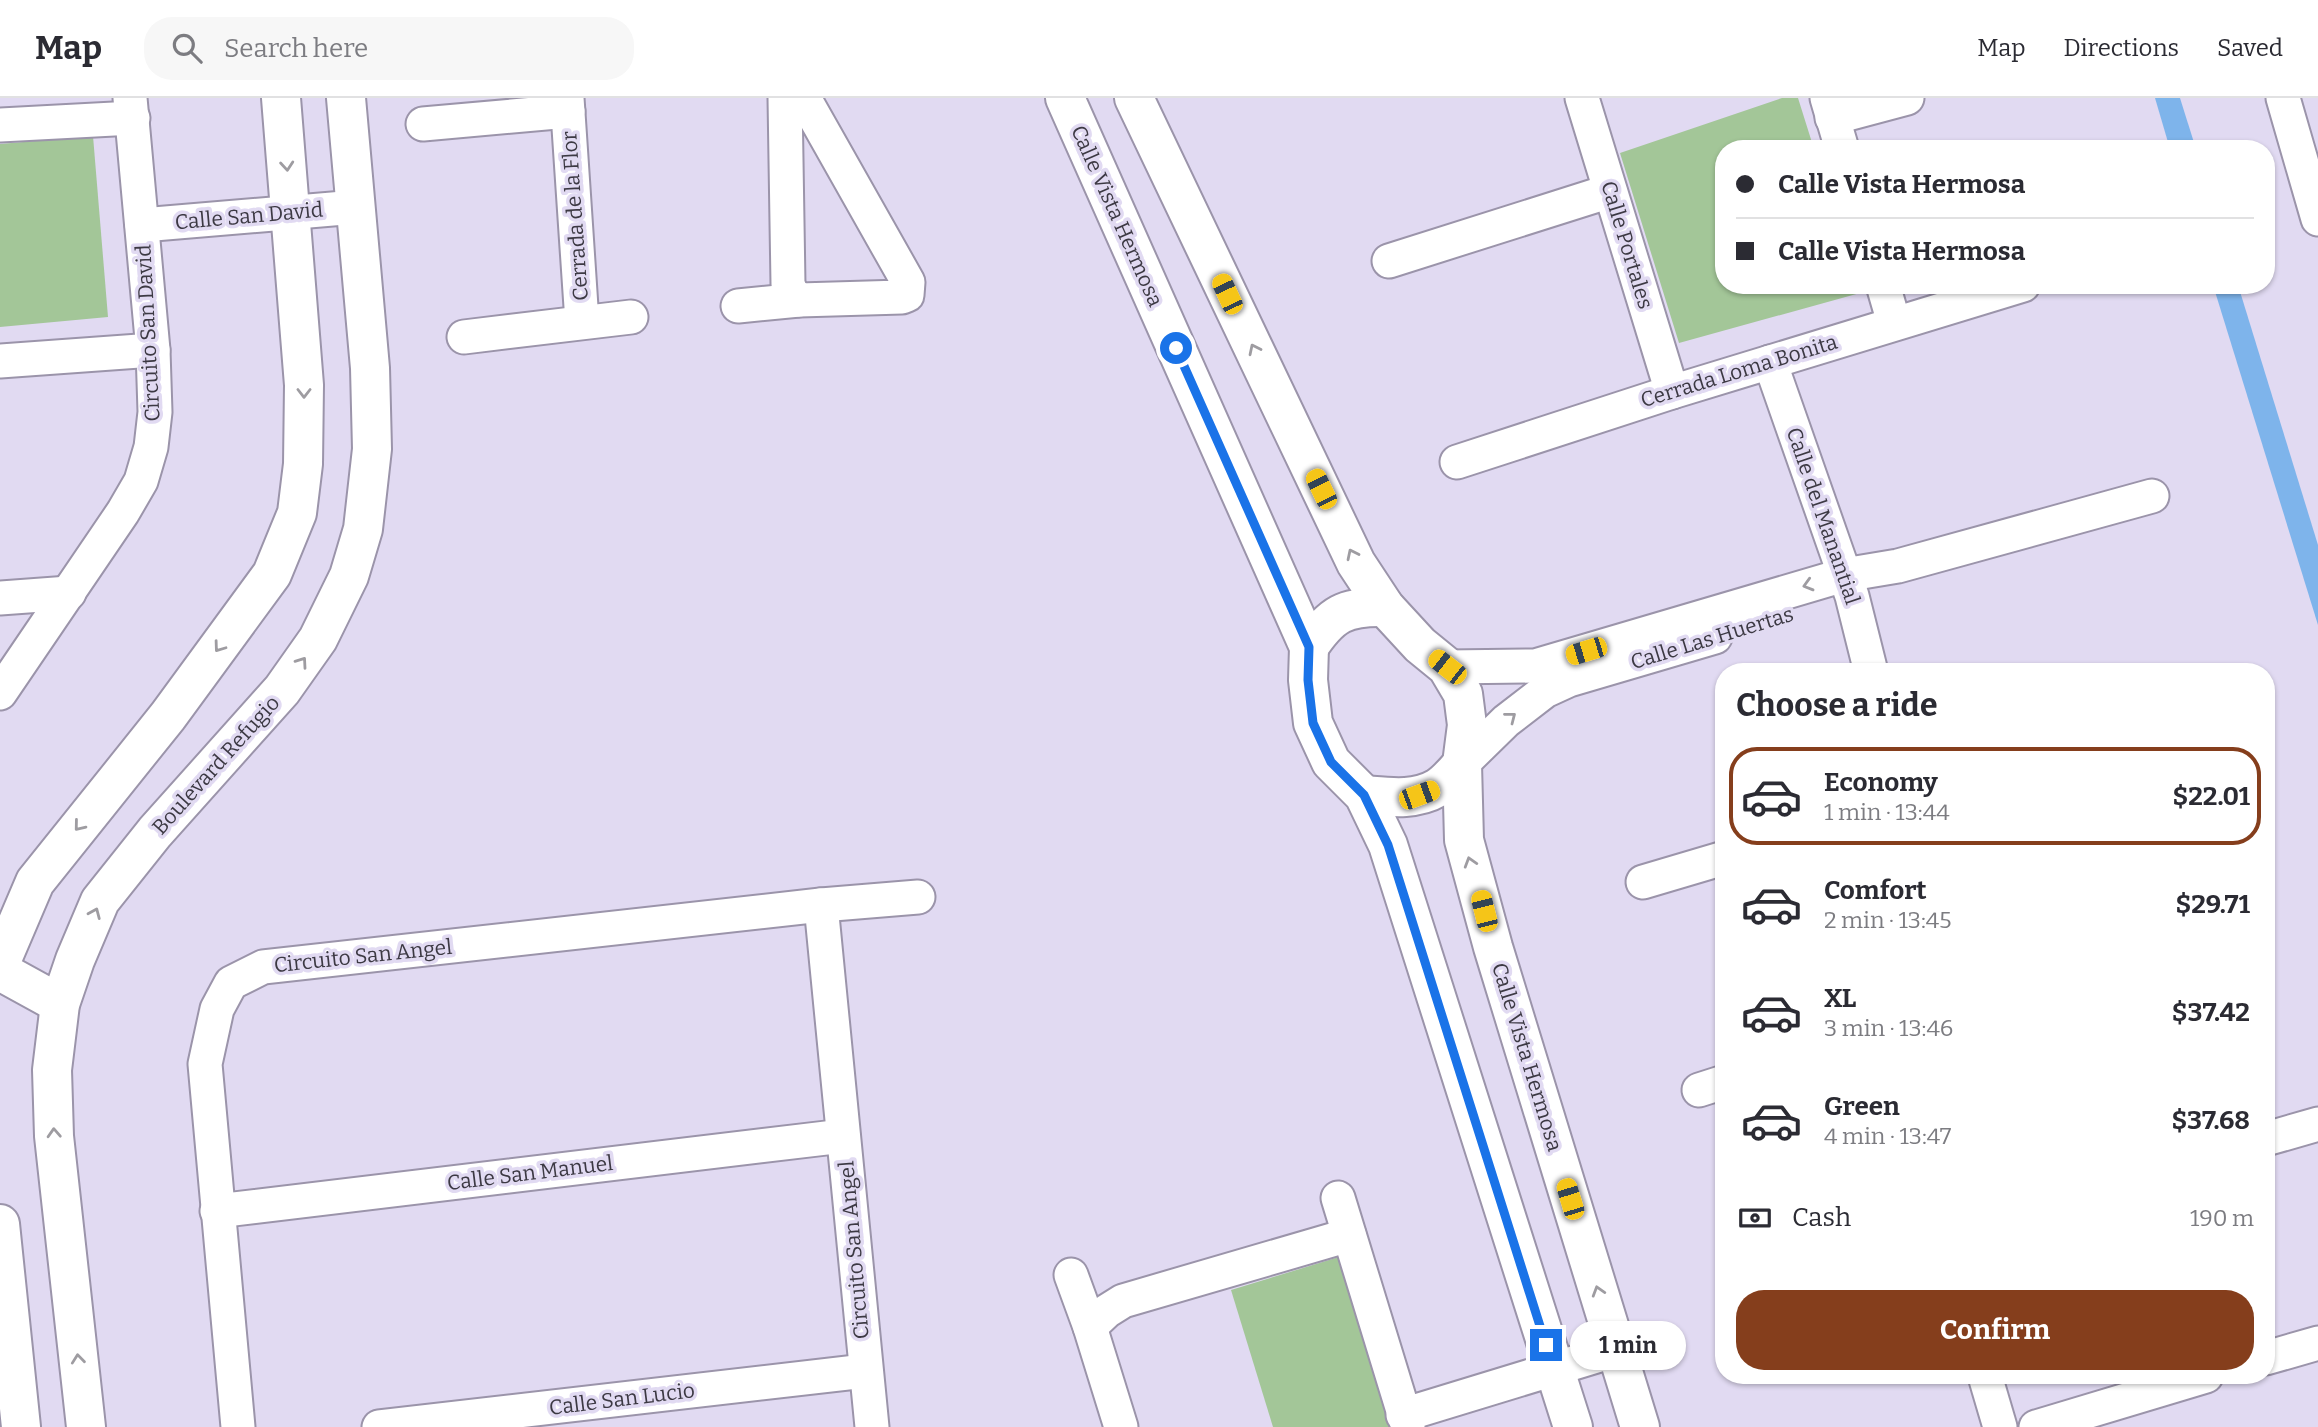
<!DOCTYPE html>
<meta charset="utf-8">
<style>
:root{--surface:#fff;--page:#f7f7f7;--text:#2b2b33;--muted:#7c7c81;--line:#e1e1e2;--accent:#853e1c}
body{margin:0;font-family:Bitter,serif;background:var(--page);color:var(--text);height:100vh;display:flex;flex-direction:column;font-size:26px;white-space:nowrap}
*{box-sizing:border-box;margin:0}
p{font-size:23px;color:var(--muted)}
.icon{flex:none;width:38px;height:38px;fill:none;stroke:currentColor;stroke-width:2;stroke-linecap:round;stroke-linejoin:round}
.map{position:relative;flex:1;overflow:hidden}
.panel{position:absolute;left:1715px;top:565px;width:560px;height:721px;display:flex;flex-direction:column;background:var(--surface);border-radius:28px;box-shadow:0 2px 5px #0004}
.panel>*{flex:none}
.hud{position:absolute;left:1715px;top:42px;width:560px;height:154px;border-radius:28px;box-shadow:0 2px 5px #0004;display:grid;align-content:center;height:154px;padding:0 21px;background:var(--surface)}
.end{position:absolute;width:32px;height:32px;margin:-16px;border:9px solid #1a73e8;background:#fff;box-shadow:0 0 0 4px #fff}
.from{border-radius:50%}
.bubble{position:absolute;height:49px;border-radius:24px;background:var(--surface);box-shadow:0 2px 5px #0004;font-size:23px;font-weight:700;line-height:49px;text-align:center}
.car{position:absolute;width:21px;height:42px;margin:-21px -10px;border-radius:9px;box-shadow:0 0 5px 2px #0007;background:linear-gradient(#f5c518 24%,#345 0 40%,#f5c518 0 76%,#345 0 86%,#f5c518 0)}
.hud b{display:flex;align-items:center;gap:24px;height:66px;font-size:26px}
.hud b+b{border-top:2px solid var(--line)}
.hud i{width:18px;height:18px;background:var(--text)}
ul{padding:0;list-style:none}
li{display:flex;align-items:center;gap:21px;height:98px;margin:0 14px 10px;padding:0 7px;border:4px solid transparent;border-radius:28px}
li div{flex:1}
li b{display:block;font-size:26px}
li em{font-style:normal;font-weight:700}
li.active{border-color:var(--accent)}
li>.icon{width:63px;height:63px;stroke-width:1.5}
h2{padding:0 21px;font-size:32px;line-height:84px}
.pay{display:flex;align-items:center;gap:18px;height:77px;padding:0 21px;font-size:26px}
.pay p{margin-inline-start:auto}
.button{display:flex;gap:14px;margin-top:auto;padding:14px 21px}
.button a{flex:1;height:80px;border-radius:28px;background:var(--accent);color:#fff;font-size:28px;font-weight:700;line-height:80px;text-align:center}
header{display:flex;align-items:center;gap:42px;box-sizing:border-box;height:98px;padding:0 35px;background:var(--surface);border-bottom:2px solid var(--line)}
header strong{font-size:33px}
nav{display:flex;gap:38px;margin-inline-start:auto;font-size:24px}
.search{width:490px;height:63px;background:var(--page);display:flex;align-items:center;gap:18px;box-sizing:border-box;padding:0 24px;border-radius:28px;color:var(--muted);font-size:26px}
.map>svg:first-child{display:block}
.green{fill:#a3c698}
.water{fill:#7eb4eb}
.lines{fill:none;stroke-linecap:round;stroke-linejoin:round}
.minor-casing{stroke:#9b94aa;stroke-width:37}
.tertiary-casing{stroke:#9b94aa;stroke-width:42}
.minor{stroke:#fff;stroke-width:33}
.tertiary{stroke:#fff;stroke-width:38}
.oneway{stroke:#9e9ca1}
.route{stroke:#1a73e8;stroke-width:9}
.labels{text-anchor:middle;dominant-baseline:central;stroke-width:7;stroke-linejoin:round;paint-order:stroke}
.street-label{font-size:21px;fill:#3c3943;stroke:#e1daf2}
</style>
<header>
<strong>Map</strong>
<div class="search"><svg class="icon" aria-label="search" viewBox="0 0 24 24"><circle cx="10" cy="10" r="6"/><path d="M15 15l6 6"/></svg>Search here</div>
<nav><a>Map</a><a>Directions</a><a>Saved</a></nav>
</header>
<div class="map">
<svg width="2318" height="1329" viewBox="0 0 2318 1329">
<rect width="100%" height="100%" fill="#e1daf2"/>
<g class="green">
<path d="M1782,0H1798L1814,51H1724V187H1857L1860,195L1679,245L1620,55Z"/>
<path d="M93,38L108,219L0,229V46Z"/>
<path d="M1352,1155L1404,1329H1273L1231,1192Z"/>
</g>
<g class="water">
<path d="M2155,0H2180L2196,51H2170Z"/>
<path d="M2213,187H2238L2318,447V527Z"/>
</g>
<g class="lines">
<defs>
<g id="minor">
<path d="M567,0L582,224"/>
<path d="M785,0L788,186L791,194L799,202"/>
<path d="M1582,0L1672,294"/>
<path d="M1827,0L1842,51"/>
<path d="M2283,0L2318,121"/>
<path d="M1832,20L1907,0"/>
<path d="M423,26L568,13"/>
<path d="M0,27L133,20"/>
<path d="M142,127L356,109"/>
<path d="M1389,163L1610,93"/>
<path d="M1883,187L1894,225"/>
<path d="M738,208L799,202L902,199L907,197L908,184L804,0"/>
<path d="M464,239L631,219"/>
<path d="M0,263L153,252"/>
<path d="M1770,264L1852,498L1871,574"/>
<path d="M1457,364L1672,294L2023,187"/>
<path d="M0,500L69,495"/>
<path d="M1447,569L1535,568L1844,477L1898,468L2152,398"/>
<path d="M0,595L123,414L141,383L151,349L155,314L153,252L130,0"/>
<path d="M1462,666L1506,623L1545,593L1569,582L1715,539"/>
<path d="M1643,784L1724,760"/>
<path d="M821,807L872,1329"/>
<path d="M1699,992L1724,984"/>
<path d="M2266,1041L2318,1026"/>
<path d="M1338,1100L1408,1329"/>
<path d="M217,1113L843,1038"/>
<path d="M1071,1177L1090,1229L1121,1329"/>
<path d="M1090,1229L1107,1213L1123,1203L1349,1137"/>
<path d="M2266,1260L2318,1245"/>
<path d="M1985,1278L2000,1329"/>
<path d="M1403,1317L1616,1252"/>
<path d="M238,1329L205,966L217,911L231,885L263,869L821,807L918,799"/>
<path d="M379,1329L865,1273"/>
<path d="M2036,1329L2206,1278"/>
</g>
<g id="tertiary">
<path d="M1065,0L1309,549L1308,582L1313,625L1331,664L1364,697L1388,747L1573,1329"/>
<path d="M1134,0L1356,465L1385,509L1420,547L1447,569L1463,596L1467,627L1462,666L1464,742L1493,849L1640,1329"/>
<path d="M1309,549C1331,516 1345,508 1385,509"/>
<path d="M1364,697C1389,699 1415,703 1437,690C1446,685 1455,674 1462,666"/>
<path d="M0,866L35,784L168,618L272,476L297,415L303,366L304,287L281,0"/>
<path d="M0,873L60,906"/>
<path d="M0,1126L21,1329"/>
<path d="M86,1329L54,1038L52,972L60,906L75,862L100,803L155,734L282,592L318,541L349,478L363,431L372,351L370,270L346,0"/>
</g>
</defs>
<use href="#minor" class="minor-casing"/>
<use href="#tertiary" class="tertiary-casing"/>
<use href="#minor" class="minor"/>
<use href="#tertiary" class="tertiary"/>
</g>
<defs><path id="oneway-chevron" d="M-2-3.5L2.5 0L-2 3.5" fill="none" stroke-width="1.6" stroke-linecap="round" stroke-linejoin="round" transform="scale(1.75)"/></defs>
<g class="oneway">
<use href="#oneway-chevron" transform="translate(287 68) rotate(85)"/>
<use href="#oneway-chevron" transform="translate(1254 251) rotate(-116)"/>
<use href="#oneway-chevron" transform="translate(304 295) rotate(90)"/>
<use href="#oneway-chevron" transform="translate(1352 456) rotate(-116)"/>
<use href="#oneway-chevron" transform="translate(1808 487) rotate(164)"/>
<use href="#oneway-chevron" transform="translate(219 549) rotate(126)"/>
<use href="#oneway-chevron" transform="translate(302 564) rotate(-55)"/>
<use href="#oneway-chevron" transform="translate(1511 619) rotate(-38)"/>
<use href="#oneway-chevron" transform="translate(79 728) rotate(129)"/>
<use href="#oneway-chevron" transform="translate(1470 764) rotate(-107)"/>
<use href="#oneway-chevron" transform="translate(95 815) rotate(-67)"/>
<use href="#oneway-chevron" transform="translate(54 1035) rotate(-93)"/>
<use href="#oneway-chevron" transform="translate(1598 1193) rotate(-107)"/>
<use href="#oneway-chevron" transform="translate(78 1261) rotate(-96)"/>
</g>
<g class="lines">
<path class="route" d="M1176,250L1309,549L1308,582L1313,625L1331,664L1364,697L1388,747L1546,1247"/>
</g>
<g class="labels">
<g class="street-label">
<text transform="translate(249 118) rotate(-5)">Calle San David</text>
<text transform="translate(575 118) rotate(-94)">Cerrada de la Flor</text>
<text transform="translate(1117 118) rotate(66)">Calle Vista Hermosa</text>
<text transform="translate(1627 147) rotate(73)">Calle Portales</text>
<text transform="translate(148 235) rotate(-93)">Circuito San David</text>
<text transform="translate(1739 273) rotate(-17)">Cerrada Loma Bonita</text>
<text transform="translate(1823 418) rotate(71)">Calle del Manantial</text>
<text transform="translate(1712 540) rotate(-17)">Calle Las Huertas</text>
<text transform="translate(216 667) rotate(-48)">Boulevard Refugio</text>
<text transform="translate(363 858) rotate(-6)">Circuito San Angel</text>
<text transform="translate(1527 959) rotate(73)">Calle Vista Hermosa</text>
<text transform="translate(530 1075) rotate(-7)">Calle San Manuel</text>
<text transform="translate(854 1152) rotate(-95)">Circuito San Angel</text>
<text transform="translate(622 1301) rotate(-7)">Calle San Lucio</text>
</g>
</g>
</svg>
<i class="end from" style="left:1176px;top:250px"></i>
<i class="end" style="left:1546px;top:1247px"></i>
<div class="bubble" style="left:1570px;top:1223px;width:116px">1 min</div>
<i class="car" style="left:1227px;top:196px;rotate:335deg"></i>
<i class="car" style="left:1321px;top:391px;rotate:334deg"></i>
<i class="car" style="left:1586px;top:553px;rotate:253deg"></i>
<i class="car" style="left:1447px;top:569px;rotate:308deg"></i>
<i class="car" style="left:1419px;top:697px;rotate:70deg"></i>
<i class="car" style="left:1484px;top:813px;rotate:346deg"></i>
<i class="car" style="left:1570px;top:1101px;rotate:343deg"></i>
<div class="hud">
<b><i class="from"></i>Calle Vista Hermosa</b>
<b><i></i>Calle Vista Hermosa</b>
</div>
<section class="panel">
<h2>Choose a ride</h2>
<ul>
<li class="active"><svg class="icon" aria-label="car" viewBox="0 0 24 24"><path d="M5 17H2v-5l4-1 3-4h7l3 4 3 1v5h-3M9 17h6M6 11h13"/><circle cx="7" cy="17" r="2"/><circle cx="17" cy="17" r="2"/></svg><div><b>Economy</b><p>1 min · 13:44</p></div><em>$22.01</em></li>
<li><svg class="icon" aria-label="car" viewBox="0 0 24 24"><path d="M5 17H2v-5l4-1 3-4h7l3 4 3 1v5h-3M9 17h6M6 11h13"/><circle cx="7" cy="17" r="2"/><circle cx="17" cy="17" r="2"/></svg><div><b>Comfort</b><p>2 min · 13:45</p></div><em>$29.71</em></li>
<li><svg class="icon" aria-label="car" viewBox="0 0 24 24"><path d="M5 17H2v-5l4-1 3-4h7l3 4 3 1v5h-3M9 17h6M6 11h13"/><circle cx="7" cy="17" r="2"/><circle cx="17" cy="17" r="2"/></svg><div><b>XL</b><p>3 min · 13:46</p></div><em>$37.42</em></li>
<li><svg class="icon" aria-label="car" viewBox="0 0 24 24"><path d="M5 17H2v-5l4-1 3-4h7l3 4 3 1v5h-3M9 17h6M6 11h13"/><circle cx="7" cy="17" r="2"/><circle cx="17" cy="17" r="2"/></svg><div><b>Green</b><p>4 min · 13:47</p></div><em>$37.68</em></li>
</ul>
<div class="pay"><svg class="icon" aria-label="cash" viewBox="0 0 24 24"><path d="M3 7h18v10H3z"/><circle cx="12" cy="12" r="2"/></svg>Cash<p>190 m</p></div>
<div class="button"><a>Confirm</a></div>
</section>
</div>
